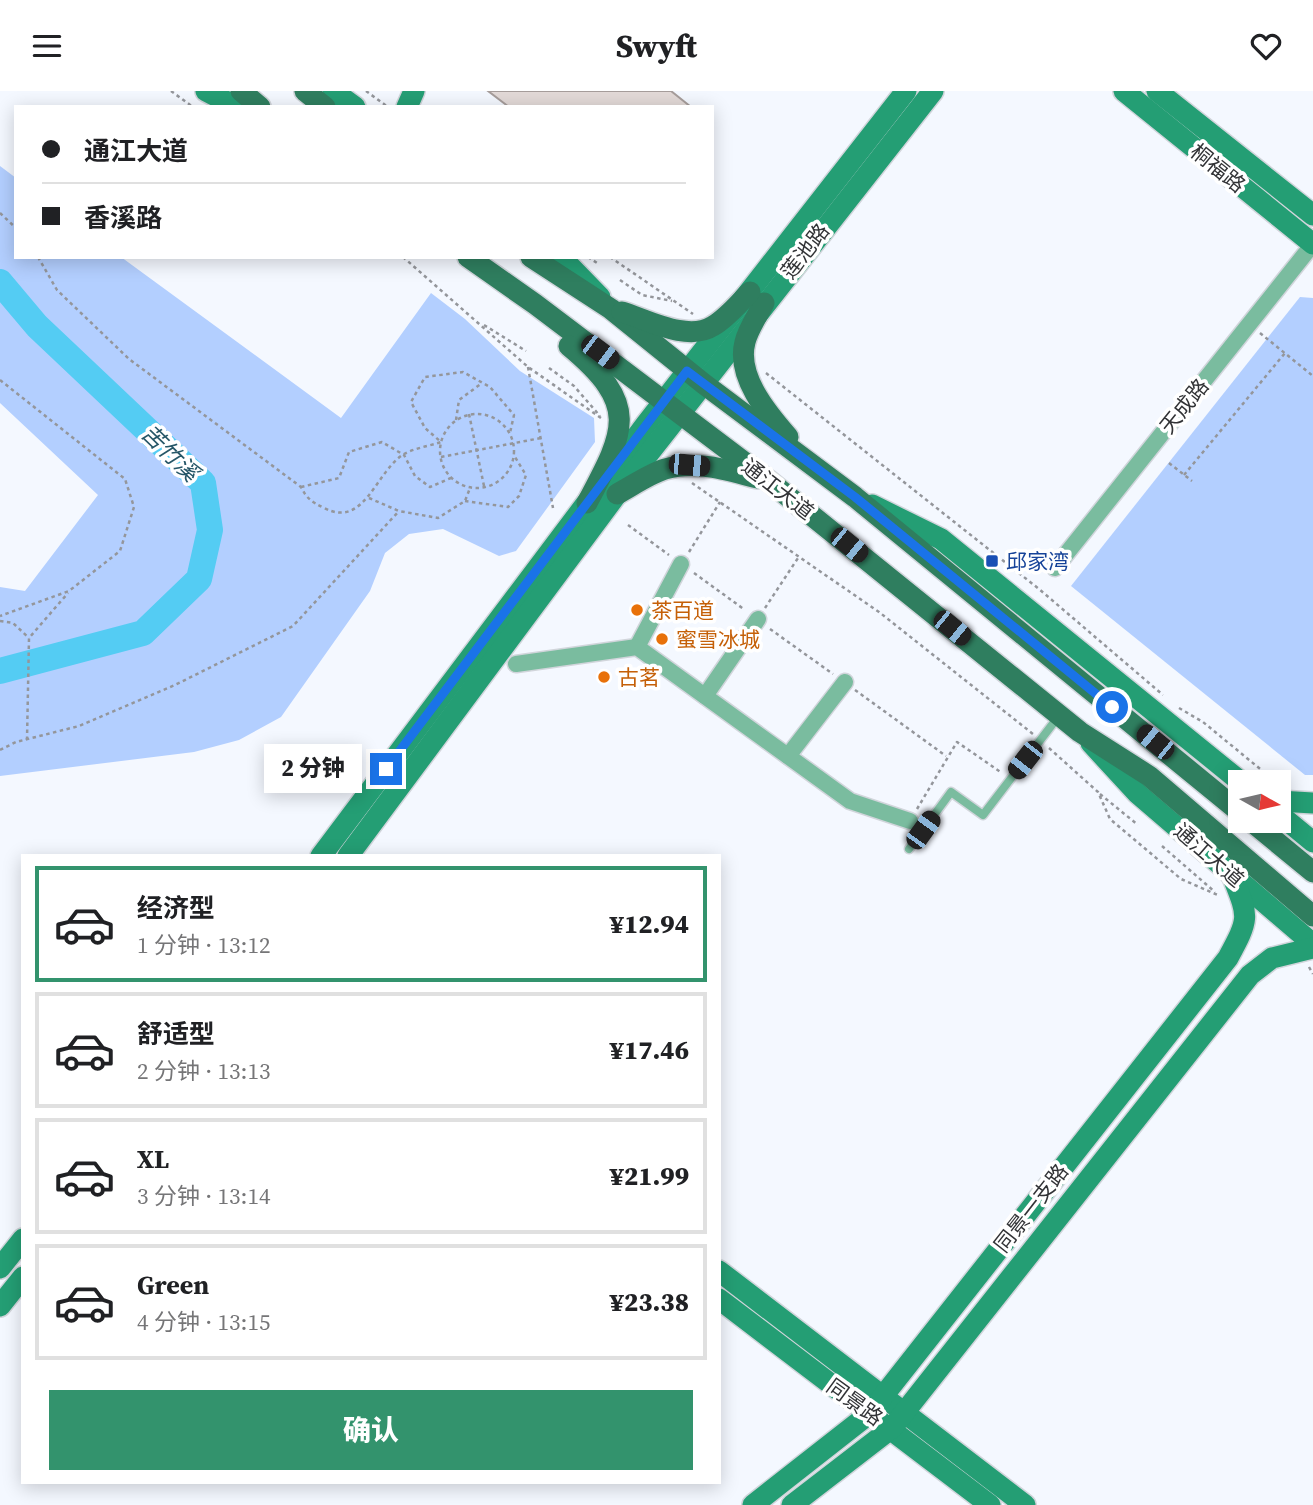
<!DOCTYPE html>
<html lang="zh">
<meta charset="utf-8">
<style>
:root{--surface:#fff;--page:#f6f6f6;--text:#202124;--muted:#757577;--line:#e0e0e0;--accent:#33936d}
body{margin:0;font-family:"Source Serif 4","Noto Sans SC",serif;background:var(--page);color:var(--text);height:100vh;display:flex;flex-direction:column;font-size:26px;white-space:nowrap}
*{box-sizing:border-box;margin:0}
p{font-size:23px;color:var(--muted)}
.icon{flex:none;width:38px;height:38px;fill:none;stroke:currentColor;stroke-width:2;stroke-linecap:round;stroke-linejoin:round}
.map{position:relative;flex:1;overflow:hidden}
.drawer{position:absolute;left:21px;top:763px;width:700px;height:630px;display:flex;flex-direction:column;background:var(--surface);border-radius:0px;box-shadow:0 4px 18px #0003}
.drawer>*{flex:none}
.guide{position:absolute;left:14px;top:14px;width:700px;height:154px;border-radius:0px;box-shadow:0 4px 18px #0003;display:grid;align-content:center;height:154px;padding:0 28px;background:var(--surface)}
.needle{width:46px;rotate:98deg}
.buttons{position:absolute;left:1228px;top:679px;display:grid;gap:14px}
.buttons a{display:grid;place-items:center;width:63px;height:63px;border-radius:0px;background:var(--surface);box-shadow:0 4px 18px #0003;font-size:35px}
.end{position:absolute;width:32px;height:32px;margin:-16px;border:9px solid #1a73e8;background:#fff;box-shadow:0 0 0 4px #fff}
.from{border-radius:50%}
.bubble{position:absolute;height:49px;border-radius:0px;background:var(--surface);box-shadow:0 4px 18px #0003;font-size:23px;font-weight:800;line-height:49px;text-align:center}
.car{position:absolute;width:21px;height:42px;margin:-21px -10px;border-radius:9px;box-shadow:0 0 5px 2px #0007;background:linear-gradient(#222 24%,#8ab4d8 0 40%,#222 0 76%,#8ab4d8 0 86%,#222 0)}
.guide b{display:flex;align-items:center;gap:24px;height:66px;font-size:26px}
.guide b+b{border-top:2px solid var(--line)}
.guide i{width:18px;height:18px;background:var(--text)}
ul{padding:12px 0 0;list-style:none}
li{display:flex;align-items:center;gap:21px;height:116px;margin:0 14px 10px;padding:0 14px;border:4px solid var(--line);border-radius:0px}
li div{flex:1}
li b{display:block;font-size:26px}
li em{font-style:normal;font-weight:800}
li.current{border-color:var(--accent)}
li>.icon{width:63px;height:63px;stroke-width:1.5}
.button{display:flex;gap:14px;margin-top:auto;padding:14px 28px}
.button a{flex:1;height:80px;border-radius:0px;background:var(--accent);color:#fff;font-size:28px;font-weight:800;line-height:80px;text-align:center}
header{display:flex;justify-content:space-between;align-items:center;height:91px;padding:0 28px;background:var(--surface);font-size:32px;font-weight:800}
.map>svg:first-child{display:block}
.green{fill:#b3cfff}
.lines{fill:none;stroke-linecap:round;stroke-linejoin:round}
.river{stroke:#54ccf3;stroke-width:26}
.building{fill:#e2d9d7;stroke:#a69d9b;stroke-width:2}
.lane-casing{stroke:#d1d5db;stroke-width:11}
.street-casing{stroke:#d1d5db;stroke-width:19}
.secondary-casing{stroke:#d1d5db;stroke-width:24}
.primary-casing{stroke:#d1d5db;stroke-width:24}
.path{stroke:#94969b;stroke-width:2.5;stroke-dasharray:3.5 3.5;stroke-linecap:butt}
.lane{stroke:#7abc9f;stroke-width:8}
.street{stroke:#7abc9f;stroke-width:16}
.secondary{stroke:#249e74;stroke-width:21}
.primary{stroke:#2f7e5f;stroke-width:21}
.route{stroke:#1a73e8;stroke-width:9}
.transit-dot{fill:#1a4fb4;stroke:#fff;stroke-width:2.5}
.food-dot{fill:#e8710a;stroke:#fff;stroke-width:2.5}
.labels{text-anchor:middle;dominant-baseline:central;stroke-width:7;stroke-linejoin:round;paint-order:stroke}
.street-label{font-size:21px;fill:#323336;stroke:#fff}
.transit-label{font-size:21px;fill:#164399;stroke:#fff;text-anchor:start}
.food-label{font-size:21px;fill:#c56008;stroke:#fff;text-anchor:start}
.water-label{font-size:23px;font-style:italic;fill:#265768;stroke:#fff}
</style>
<header><svg class="icon" aria-label="menu" viewBox="0 0 24 24"><path d="M4 6h16M4 12h16M4 18h16"/></svg>Swyft<svg class="icon" aria-label="heart" viewBox="0 0 24 24"><path d="M12 20l-8-8c-3-5 5-10 8-4 3-6 11-1 8 4z"/></svg></header>
<div class="map">
<svg width="1313" height="1414" viewBox="0 0 1313 1414">
<rect width="100%" height="100%" fill="#f4f8ff"/>
<g class="green">
<path d="M0,75L16,87V166H121L341,327L431,202L465,228L520,280L594,327L595,351L516,460L499,465L443,438L409,443L385,462L370,500L281,626L239,649L194,661L0,685V496L25,500L98,404L0,312Z"/>
<path d="M1300,206L1313,207V684H1305L1071,495Z"/>
</g>
<g class="lines">
<path class="river" d="M0,191L37,235L203,392L210,439L199,488L143,542L0,580"/>
</g>
<path class="building" d="M488,0H671L691,16H509Z"/>
<g class="lines">
<defs>
<path id="lane" d="M909,758L951,701L983,724L1058,626"/>
<g id="street">
<path d="M1055,477L1313,153"/>
<path d="M637,556L681,473"/>
<path d="M516,573L637,556L850,710L910,730"/>
<path d="M705,605L758,528"/>
<path d="M788,665L845,591"/>
</g>
<g id="secondary">
<path d="M206,0L237,16"/>
<path d="M333,0L355,16"/>
<path d="M1124,0L1313,153"/>
<path d="M1157,0L1313,124"/>
<path d="M407,16L414,0"/>
<path d="M561,166L600,206"/>
<path d="M872,414L941,448L1241,691"/>
<path d="M1091,652L1137,702L1313,853"/>
<path d="M1279,710L1313,712"/>
<path d="M1279,723L1313,751"/>
<path d="M321,765L646,333L906,0"/>
<path d="M348,765L617,403L933,0"/>
<path d="M0,1177L23,1148"/>
<path d="M719,1180L1025,1414"/>
<path d="M719,1208L990,1414"/>
<path d="M0,1215L23,1186"/>
<path d="M753,1414L869,1323L1228,867C1250,826 1249,827 1232,784"/>
<path d="M792,1414L892,1337L1250,884L1272,867L1313,857"/>
</g>
<g id="primary">
<path d="M241,0L260,16"/>
<path d="M305,0L325,16"/>
<path d="M468,166L535,213L769,390L1080,641L1149,685L1313,825"/>
<path d="M531,166L611,218L704,293L855,406L1241,722"/>
<path d="M764,212C758,224 748,238 745,251C736,285 767,322 788,346"/>
<path d="M622,221C648,229 688,251 713,235C727,227 739,212 750,201"/>
<path d="M569,255C640,314 626,339 587,412"/>
<path d="M617,403C632,395 649,383 665,378C696,369 728,379 757,387"/>
<path d="M1251,730L1313,781"/>
</g>
</defs>
<use href="#lane" class="lane-casing"/>
<use href="#street" class="street-casing"/>
<use href="#secondary" class="secondary-casing"/>
<use href="#primary" class="primary-casing"/>
<g class="path">
<path d="M171,0L193,16"/>
<path d="M366,0L388,16"/>
<path d="M0,122L16,137"/>
<path d="M38,166L57,199L129,268L301,396C307,408 312,411 324,417C365,438 375,381 404,363C415,357 429,355 441,351L425,337L411,311L425,286L463,281L490,296L514,324L510,342"/>
<path d="M403,166L528,276L601,327"/>
<path d="M588,166L597,172"/>
<path d="M610,166L693,223"/>
<path d="M620,189L642,204L672,210"/>
<path d="M484,234L526,260"/>
<path d="M1260,242L1313,285"/>
<path d="M528,276L553,417"/>
<path d="M549,277L574,295L600,325"/>
<path d="M766,282L1039,498L1163,604"/>
<path d="M0,289L125,388L134,416L120,460L69,500L0,525"/>
<circle cx="477" cy="360" r="37"/>
<path d="M469,323L484,395"/>
<path d="M456,329L459,309L482,292"/>
<path d="M441,366L541,347"/>
<path d="M1169,372L1192,390"/>
<path d="M1184,384L1285,262"/>
<path d="M692,392L879,521L1033,643"/>
<path d="M301,396L339,387L349,361L382,351L404,364L415,385L430,396L451,387"/>
<path d="M369,407L399,420L438,427L465,410L470,397"/>
<path d="M465,410L508,416L519,405L526,384L515,366"/>
<path d="M628,434L669,464"/>
<path d="M689,461L720,411"/>
<path d="M694,482L745,519"/>
<path d="M765,517L798,467"/>
<path d="M0,530L13,532L29,547"/>
<path d="M770,538L833,583"/>
<path d="M855,599L946,665"/>
<path d="M1179,617L1203,631L1276,691"/>
<path d="M27,649L29,547L68,502"/>
<path d="M1049,657L1098,701L1110,728L1181,788L1220,805"/>
<path d="M0,659L16,651L79,635L175,594L293,535L399,420"/>
<path d="M1100,703L1138,734"/>
<path d="M917,718L957,651L1002,682"/>
<path d="M1162,755L1215,801"/>
<path d="M1309,876L1313,883"/>
</g>
<use href="#lane" class="lane"/>
<use href="#street" class="street"/>
<use href="#secondary" class="secondary"/>
<use href="#primary" class="primary"/>
</g>
<g class="lines">
<path class="route" d="M386,678L687,280L855,406L1112,616"/>
</g>
<rect class="transit-dot" x="985" y="463" width="14" height="14" rx="3.5"/>
<g class="food-dot">
<circle cx="637" cy="519" r="7"/>
<circle cx="662" cy="548" r="7"/>
<circle cx="604" cy="586" r="7"/>
</g>
<g class="labels">
<g class="street-label">
<text transform="translate(1218 77) rotate(39)">桐福路</text>
<text transform="translate(805 160) rotate(-52)">莲池路</text>
<text transform="translate(1184 315) rotate(-51)">天成路</text>
<text transform="translate(778 398) rotate(38)">通江大道</text>
<text transform="translate(1209 764) rotate(41)">通江大道</text>
<text transform="translate(1031 1117) rotate(-52)">同景一支路</text>
<text transform="translate(855 1311) rotate(36)">同景路</text>
</g>
<g class="transit-label">
<text x="1006" y="470">邱家湾</text>
</g>
<g class="food-label">
<text x="651" y="519">茶百道</text>
<text x="676" y="548">蜜雪冰城</text>
<text x="618" y="586">古茗</text>
</g>
<g class="water-label">
<text transform="translate(170 362) rotate(44)">苦竹溪</text>
</g>
</g>
</svg>
<div class="buttons">
<a><svg class="needle" viewBox="-14 -14 28 28"><path d="M0-13l5 13h-10z" fill="#e53935"/><path d="M0 13l5-13h-10z" fill="#757577"/></svg></a>
</div>
<i class="end from" style="left:1112px;top:616px"></i>
<i class="end" style="left:386px;top:678px"></i>
<div class="bubble" style="left:264px;top:653px;width:98px">2 分钟</div>
<i class="car" style="left:600px;top:261px;rotate:127deg"></i>
<i class="car" style="left:689px;top:374px;rotate:95deg"></i>
<i class="car" style="left:849px;top:454px;rotate:129deg"></i>
<i class="car" style="left:952px;top:537px;rotate:129deg"></i>
<i class="car" style="left:1155px;top:651px;rotate:309deg"></i>
<i class="car" style="left:1025px;top:669px;rotate:218deg"></i>
<i class="car" style="left:923px;top:739px;rotate:36deg"></i>
<div class="guide">
<b><i class="from"></i>通江大道</b>
<b><i></i>香溪路</b>
</div>
<section class="drawer">
<ul>
<li class="current"><svg class="icon" aria-label="car" viewBox="0 0 24 24"><path d="M5 17H2v-5l4-1 3-4h7l3 4 3 1v5h-3M9 17h6M6 11h13"/><circle cx="7" cy="17" r="2"/><circle cx="17" cy="17" r="2"/></svg><div><b>经济型</b><p>1 分钟 · 13:12</p></div><em>¥12.94</em></li>
<li><svg class="icon" aria-label="car" viewBox="0 0 24 24"><path d="M5 17H2v-5l4-1 3-4h7l3 4 3 1v5h-3M9 17h6M6 11h13"/><circle cx="7" cy="17" r="2"/><circle cx="17" cy="17" r="2"/></svg><div><b>舒适型</b><p>2 分钟 · 13:13</p></div><em>¥17.46</em></li>
<li><svg class="icon" aria-label="car" viewBox="0 0 24 24"><path d="M5 17H2v-5l4-1 3-4h7l3 4 3 1v5h-3M9 17h6M6 11h13"/><circle cx="7" cy="17" r="2"/><circle cx="17" cy="17" r="2"/></svg><div><b>XL</b><p>3 分钟 · 13:14</p></div><em>¥21.99</em></li>
<li><svg class="icon" aria-label="car" viewBox="0 0 24 24"><path d="M5 17H2v-5l4-1 3-4h7l3 4 3 1v5h-3M9 17h6M6 11h13"/><circle cx="7" cy="17" r="2"/><circle cx="17" cy="17" r="2"/></svg><div><b>Green</b><p>4 分钟 · 13:15</p></div><em>¥23.38</em></li>
</ul>
<div class="button"><a>确认</a></div>
</section>
</div>
